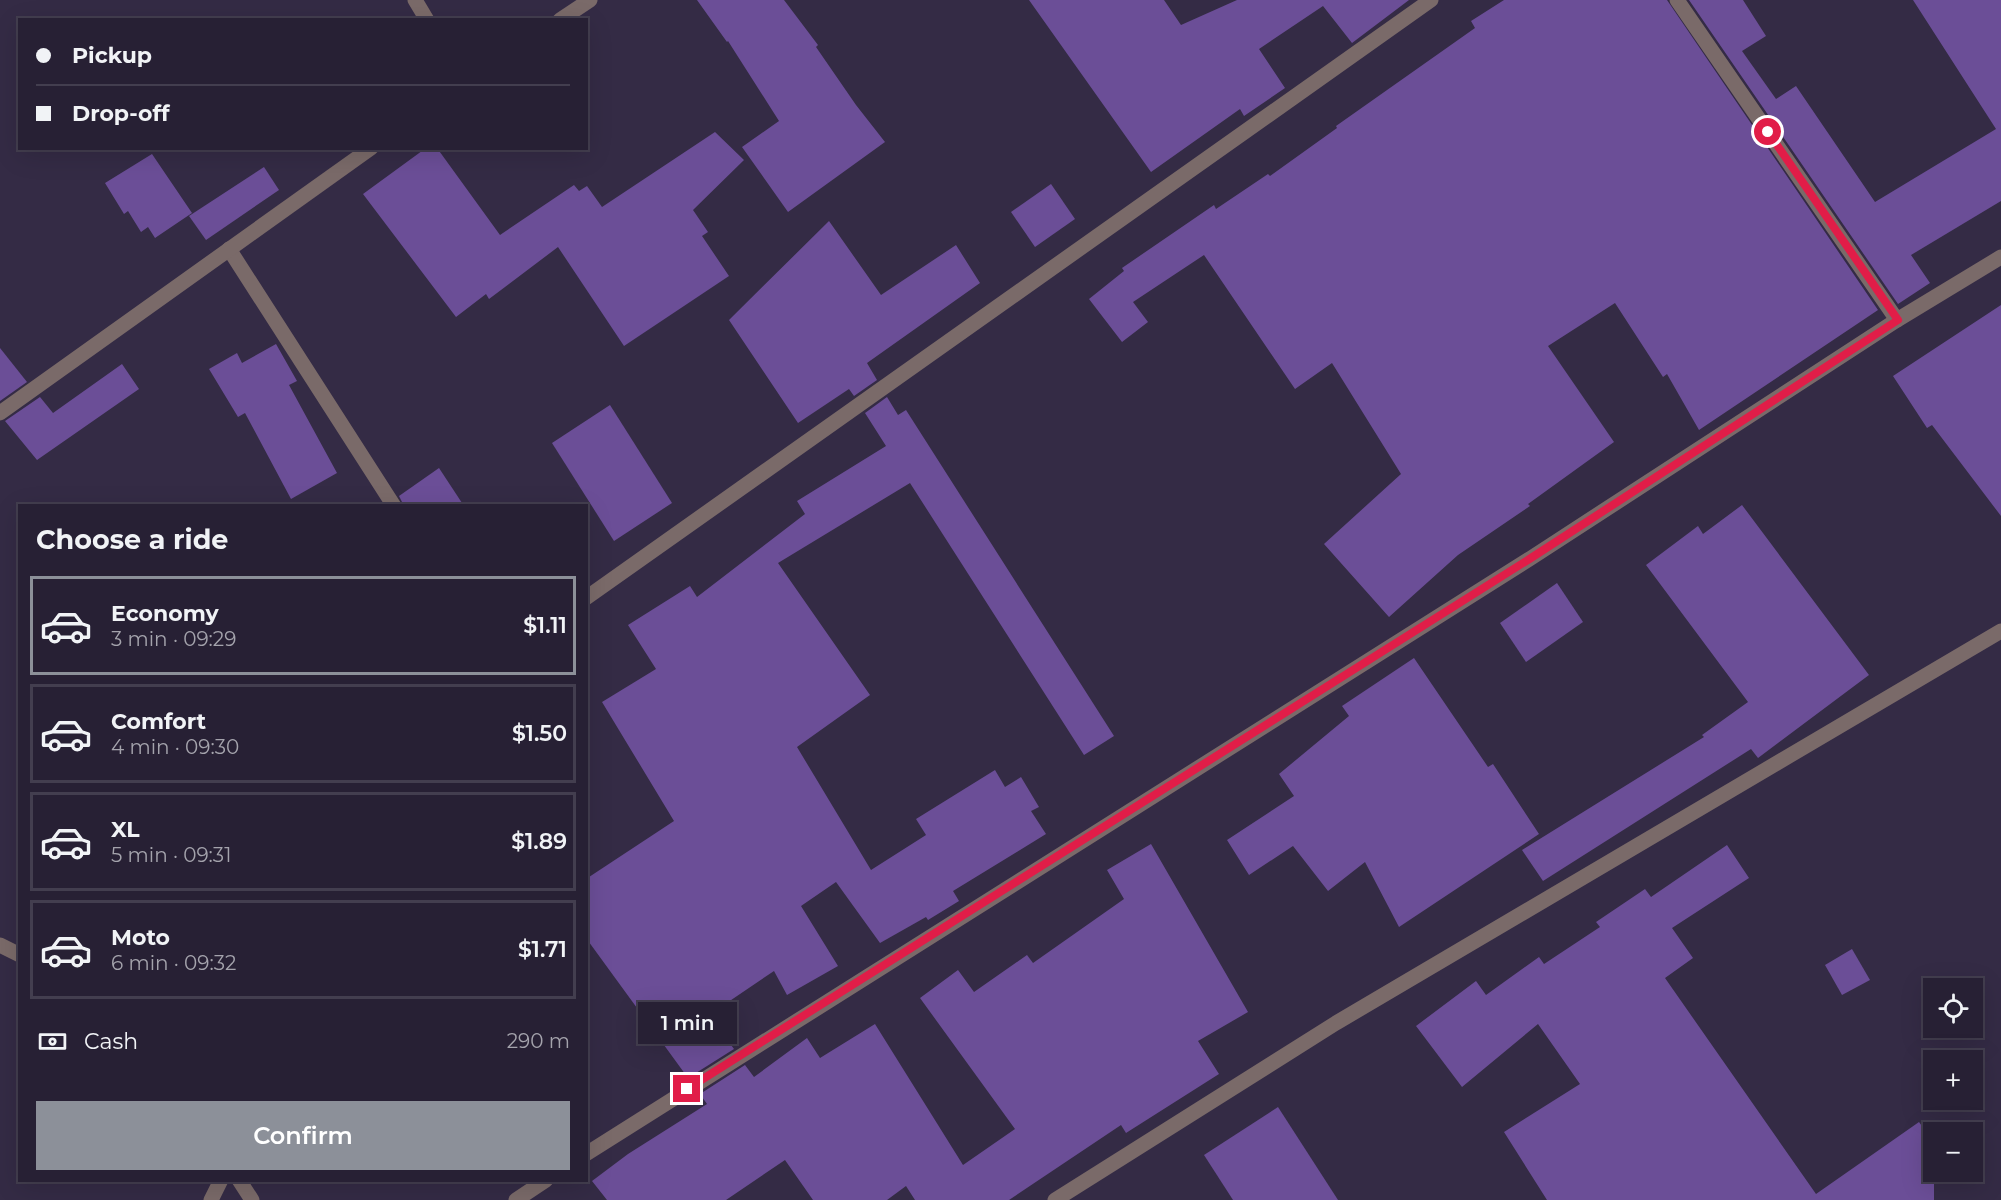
<!DOCTYPE html>
<meta charset="utf-8">
<style>
:root{--surface:#272034;--page:#332d40;--text:#f1f3f6;--muted:#a4a3ac;--line:#433e4f;--accent:#8c9099}
body{margin:0;font-family:Montserrat,sans-serif;background:var(--page);color:var(--text);height:100vh;display:flex;flex-direction:column;font-size:22px;white-space:nowrap}
*{box-sizing:border-box;margin:0}
p{font-size:20px;color:var(--muted)}
.icon{flex:none;width:33px;height:33px;fill:none;stroke:currentColor;stroke-width:2;stroke-linecap:round;stroke-linejoin:round}
.map{position:relative;flex:1;overflow:hidden}
.panel{position:absolute;left:18px;top:504px;width:570px;height:678px;display:flex;flex-direction:column;background:var(--surface);border-radius:0px;box-shadow:0 6px 24px #0002,0 0 0 2px var(--line)}
.panel>*{flex:none}
.hud{position:absolute;left:18px;top:18px;width:570px;height:132px;border-radius:0px;box-shadow:0 6px 24px #0002,0 0 0 2px var(--line);display:grid;align-content:center;height:132px;padding:0 18px;background:var(--surface)}
.tools{position:absolute;left:1923px;top:978px;display:grid;gap:12px}
.tools a{display:grid;place-items:center;width:60px;height:60px;border-radius:0px;background:var(--surface);box-shadow:0 6px 24px #0002,0 0 0 2px var(--line);font-size:30px}
.end{position:absolute;width:27px;height:27px;margin:-14px;border:8px solid #e11d48;background:#fff;box-shadow:0 0 0 3px #fff}
.from{border-radius:50%}
.bubble{position:absolute;height:42px;border-radius:0px;background:var(--surface);box-shadow:0 6px 24px #0002,0 0 0 2px var(--line);font-size:20px;font-weight:600;line-height:42px;text-align:center}
.hud b{display:flex;align-items:center;gap:21px;height:57px;font-size:22px}
.hud b+b{border-top:2px solid var(--line)}
.hud i{width:15px;height:15px;background:var(--text)}
ul{padding:0;list-style:none}
li{display:flex;align-items:center;gap:18px;height:99px;margin:0 12px 9px;padding:0 6px;border:3px solid var(--line);border-radius:0px}
li div{flex:1}
li b{display:block;font-size:22px}
li em{font-style:normal;font-weight:600}
li.current{border-color:var(--accent)}
li>.icon{width:54px;height:54px;stroke-width:1.5}
h2{padding:0 18px;font-size:27px;line-height:72px}
.pay{display:flex;align-items:center;gap:15px;height:66px;padding:0 18px;font-size:22px}
.pay p{margin-inline-start:auto}
.primary-button{display:flex;gap:12px;margin-top:auto;padding:12px 18px}
.primary-button a{flex:1;height:69px;border-radius:0px;background:var(--accent);color:#fff;font-size:24px;font-weight:600;line-height:69px;text-align:center}
.map>svg:first-child{display:block}
.building{fill:#6b4e97}
.lines{fill:none;stroke-linecap:round;stroke-linejoin:round}
.minor{stroke:#7a6a69;stroke-width:15}
.route{stroke:#e11d48;stroke-width:8}
</style>
<div class="map">
<svg width="2001" height="1200" viewBox="0 0 2001 1200">
<rect width="100%" height="100%" fill="#342b45"/>
<g class="building">
<path d="M697,0H784L818,45L816,47L856,105L885,142L788,212L742,147L779,121L728,41L727,42Z"/>
<path d="M1029,0H1164L1181,25L1237,0H1409L1352,43L1323,6L1259,49L1285,88L1244,116L1240,109L1151,172Z"/>
<path d="M1504,0H1667L1878,310L1699,430L1667,374L1663,377L1615,303L1548,346L1614,442L1528,504L1530,506L1458,555L1389,617L1324,544L1401,474L1332,363L1295,389L1204,255L1133,302L1148,322L1122,342L1089,299L1124,271L1122,268L1214,205L1216,209L1268,174L1270,176L1337,128L1336,126L1475,28L1471,21Z"/>
<path d="M1689,0H1743L1766,36L1742,51L1776,99L1796,86L1875,202L1996,129L1913,0H2001V201L1911,255L1930,283L1898,304Z"/>
<path d="M715,132L744,160L693,210L708,232L702,236L729,276L624,346L558,247L489,299L486,294L456,317L363,194L426,148H437L500,235L574,185L579,191L587,186L602,207Z"/>
<path d="M152,154L192,213L155,238L148,227L141,232L128,211L124,214L105,183Z"/>
<path d="M264,167L279,190L206,240L189,216Z"/>
<path d="M1051,184L1075,219L1035,247L1011,212Z"/>
<path d="M829,221L881,295L956,245L980,283L867,363L877,380L854,396L849,389L798,423L729,320Z"/>
<path d="M2001,305V516L1932,425L1927,428L1893,376Z"/>
<path d="M276,344L297,381L289,385L337,473L291,499L245,413L238,417L209,369L237,353L242,363Z"/>
<path d="M0,348L27,382L0,401Z"/>
<path d="M122,364L139,389L37,460L5,421L40,397L53,413Z"/>
<path d="M887,397L898,415L906,410L1114,736L1084,755L910,483L778,563L870,695L797,747L871,870L926,835L916,819L995,770L1005,787L1021,777L1039,807L1031,811L1046,834L953,891L959,901L928,920L926,917L880,943L836,882L801,906L838,966L787,995L774,971L709,1015L734,1049L688,1078L586,938V879L674,821L602,702L656,669L628,625L690,586L697,597L805,514L797,501L886,446L865,413Z"/>
<path d="M610,405L672,503L614,541L552,443Z"/>
<path d="M439,468L464,506H404L399,496Z"/>
<path d="M1742,505L1869,675L1758,758L1751,749L1543,881L1522,850L1704,737L1702,735L1748,702L1646,565L1698,526L1703,534Z"/>
<path d="M1557,583L1583,622L1526,662L1500,623Z"/>
<path d="M1414,658L1488,767L1493,764L1539,834L1399,927L1365,862L1328,891L1293,846L1249,875L1227,840L1294,796L1279,774L1349,716L1342,706Z"/>
<path d="M1151,844L1248,1012L1198,1041L1219,1074L1126,1133L1121,1125L1009,1200H915L906,1186L887,1200H813L785,1160L726,1200H607L592,1181L628,1154L707,1104L700,1094L745,1065L754,1077L807,1038L820,1058L875,1024L963,1165L1015,1129L920,998L958,970L974,992L1027,955L1033,963L1124,899L1107,870Z"/>
<path d="M1727,845L1749,878L1672,928L1693,958L1665,978L1816,1194L1919,1122L1934,1143V1200H1547L1504,1132L1580,1084L1538,1024L1462,1087L1416,1026L1476,981L1486,995L1539,957L1544,964L1600,927L1596,922L1645,889L1651,897Z"/>
<path d="M1852,949L1870,980L1842,995L1825,965Z"/>
<path d="M1278,1107L1338,1200H1233L1204,1155Z"/>
</g>
<g class="lines">
<g class="minor">
<path d="M415,0L427,20"/>
<path d="M1677,0L1897,320"/>
<path d="M560,20L590,0"/>
<path d="M229,249L394,506"/>
<path d="M0,413L371,148"/>
<path d="M586,598L1431,0"/>
<path d="M0,945L20,955"/>
<path d="M586,1154L1531,558L1897,320L2001,257"/>
<path d="M239,1180L252,1200"/>
<path d="M211,1200L221,1180"/>
<path d="M516,1200L546,1180"/>
<path d="M1055,1200L1336,1023L2001,631"/>
</g>
</g>
<g class="lines">
<path class="route" d="M687,1089L1531,558L1898,320L1768,132"/>
</g>
</svg>
<div class="tools">
<a><svg class="icon" aria-label="locate" viewBox="0 0 24 24"><circle cx="12" cy="12" r="6"/><path d="M12 2v4M12 18v4M2 12h4M18 12h4"/></svg></a>
<a>+</a>
<a>−</a>
</div>
<i class="end from" style="left:1768px;top:132px"></i>
<i class="end" style="left:687px;top:1089px"></i>
<div class="bubble" style="left:638px;top:1002px;width:99px">1 min</div>
<div class="hud">
<b><i class="from"></i>Pickup</b>
<b><i></i>Drop-off</b>
</div>
<section class="panel">
<h2>Choose a ride</h2>
<ul>
<li class="current"><svg class="icon" aria-label="car" viewBox="0 0 24 24"><path d="M5 17H2v-5l4-1 3-4h7l3 4 3 1v5h-3M9 17h6M6 11h13"/><circle cx="7" cy="17" r="2"/><circle cx="17" cy="17" r="2"/></svg><div><b>Economy</b><p>3 min · 09:29</p></div><em>$1.11</em></li>
<li><svg class="icon" aria-label="car" viewBox="0 0 24 24"><path d="M5 17H2v-5l4-1 3-4h7l3 4 3 1v5h-3M9 17h6M6 11h13"/><circle cx="7" cy="17" r="2"/><circle cx="17" cy="17" r="2"/></svg><div><b>Comfort</b><p>4 min · 09:30</p></div><em>$1.50</em></li>
<li><svg class="icon" aria-label="car" viewBox="0 0 24 24"><path d="M5 17H2v-5l4-1 3-4h7l3 4 3 1v5h-3M9 17h6M6 11h13"/><circle cx="7" cy="17" r="2"/><circle cx="17" cy="17" r="2"/></svg><div><b>XL</b><p>5 min · 09:31</p></div><em>$1.89</em></li>
<li><svg class="icon" aria-label="car" viewBox="0 0 24 24"><path d="M5 17H2v-5l4-1 3-4h7l3 4 3 1v5h-3M9 17h6M6 11h13"/><circle cx="7" cy="17" r="2"/><circle cx="17" cy="17" r="2"/></svg><div><b>Moto</b><p>6 min · 09:32</p></div><em>$1.71</em></li>
</ul>
<div class="pay"><svg class="icon" aria-label="cash" viewBox="0 0 24 24"><path d="M3 7h18v10H3z"/><circle cx="12" cy="12" r="2"/></svg>Cash<p>290 m</p></div>
<div class="primary-button"><a>Confirm</a></div>
</section>
</div>
